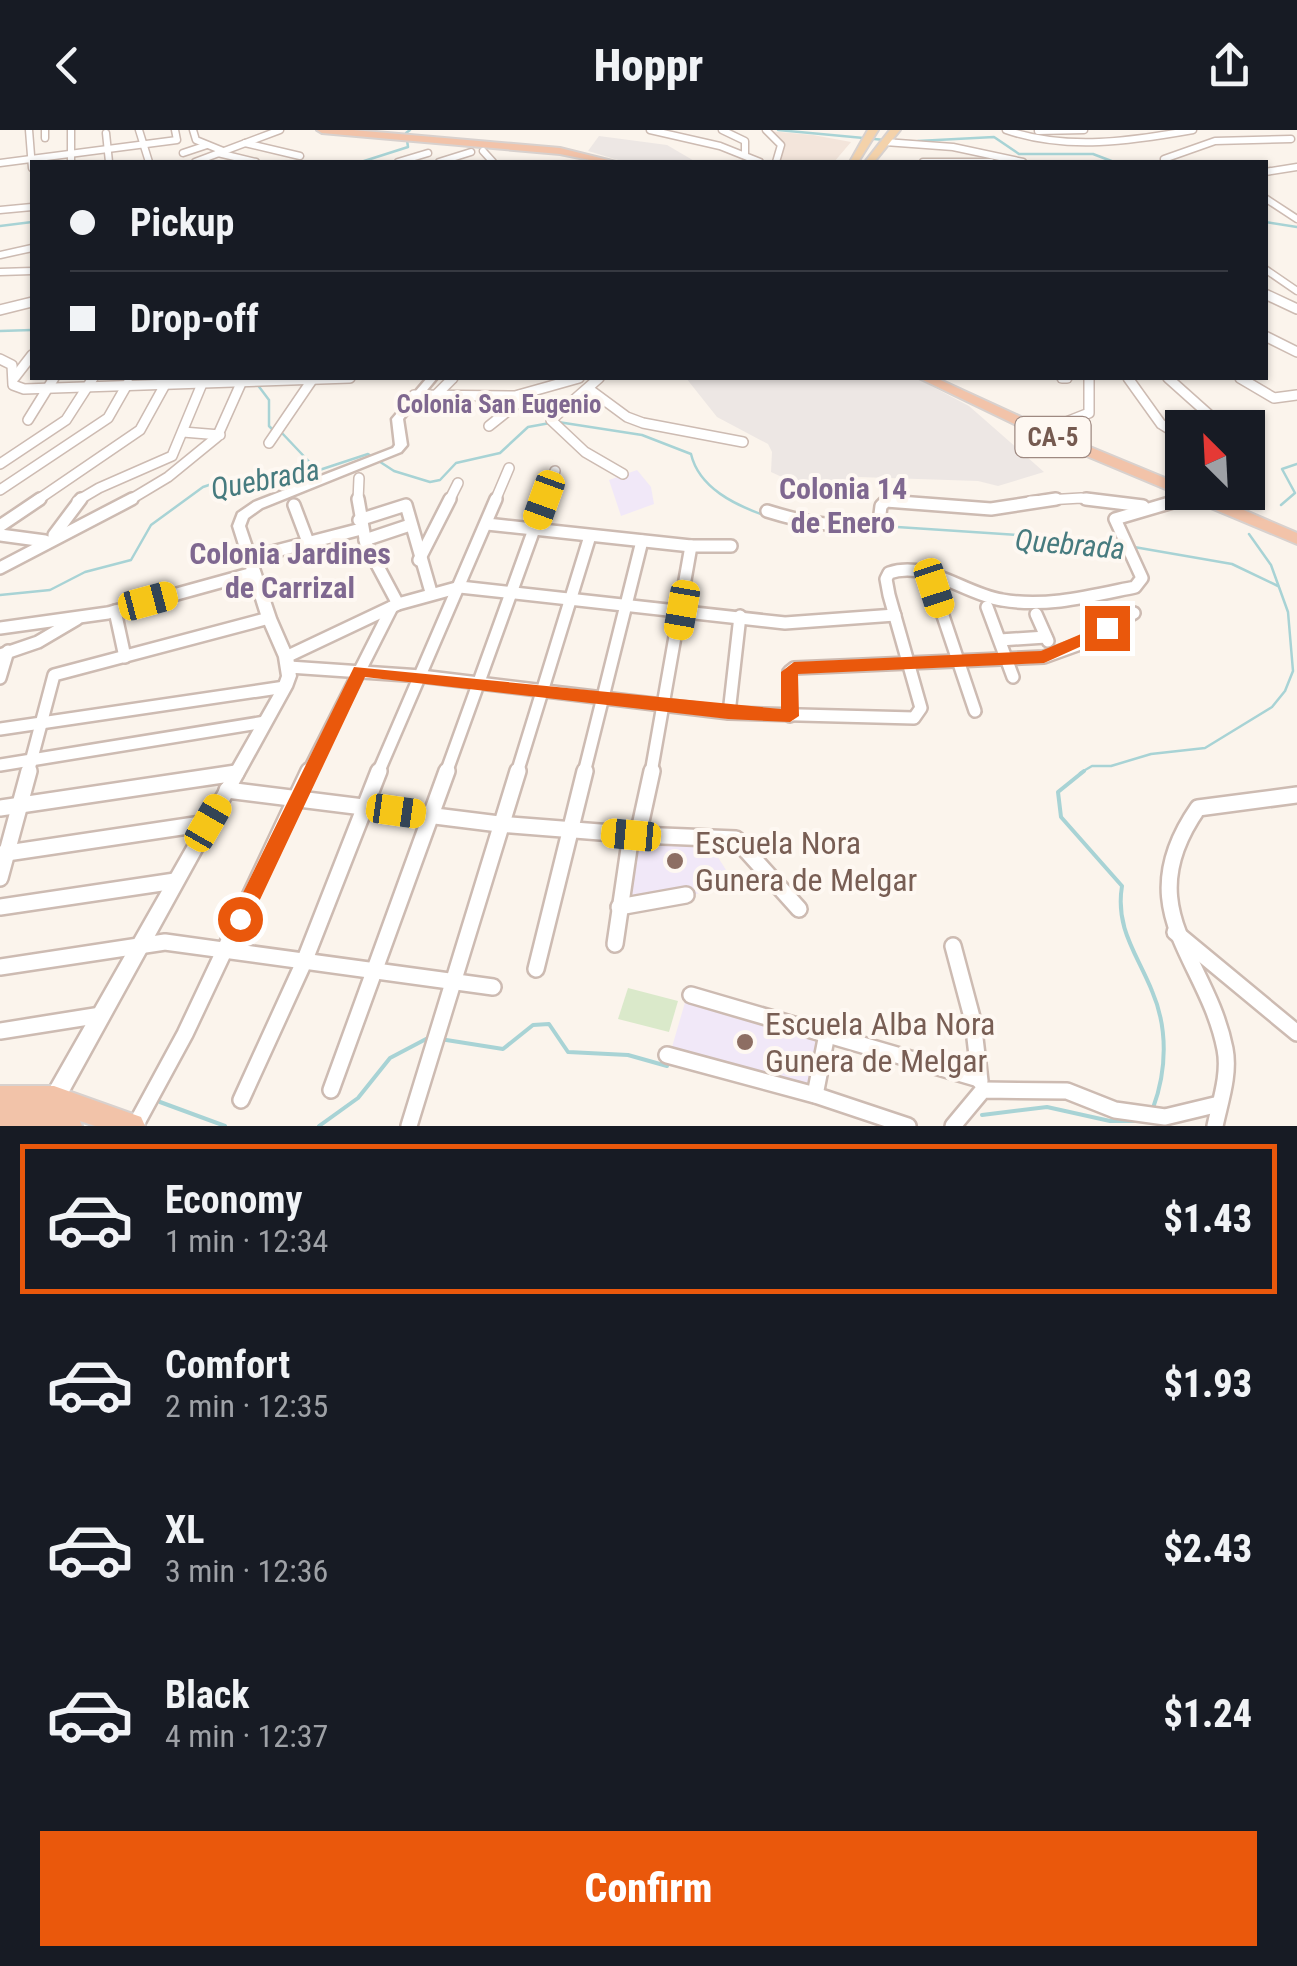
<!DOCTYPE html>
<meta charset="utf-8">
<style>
:root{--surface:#171b24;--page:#242831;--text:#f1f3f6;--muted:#9ea1a6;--line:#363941;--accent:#ea580c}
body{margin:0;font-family:"Roboto Condensed",sans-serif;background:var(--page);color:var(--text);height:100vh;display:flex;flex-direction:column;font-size:38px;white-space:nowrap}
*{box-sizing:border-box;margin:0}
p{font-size:32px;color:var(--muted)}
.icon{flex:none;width:55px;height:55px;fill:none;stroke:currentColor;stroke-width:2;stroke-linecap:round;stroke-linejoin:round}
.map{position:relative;height:996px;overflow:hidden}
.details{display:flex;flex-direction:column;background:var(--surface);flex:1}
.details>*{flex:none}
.top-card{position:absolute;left:30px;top:30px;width:1238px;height:220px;border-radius:0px;box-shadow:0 2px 8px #0004;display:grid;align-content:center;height:220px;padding:0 40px;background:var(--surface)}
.needle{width:65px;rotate:336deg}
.tools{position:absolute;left:1165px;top:280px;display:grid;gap:20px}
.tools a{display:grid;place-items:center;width:100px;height:100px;border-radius:0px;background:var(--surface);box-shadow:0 2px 8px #0004;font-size:50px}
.end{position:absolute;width:45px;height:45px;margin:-22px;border:12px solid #ea580c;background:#fff;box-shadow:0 0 0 5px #fff}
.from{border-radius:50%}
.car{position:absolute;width:30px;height:60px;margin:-30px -15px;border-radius:12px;box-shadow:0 0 8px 2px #0007;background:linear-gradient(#f5c518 24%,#345 0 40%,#f5c518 0 76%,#345 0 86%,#f5c518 0)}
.top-card b{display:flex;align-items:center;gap:35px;height:95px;font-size:38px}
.top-card b+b{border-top:2px solid var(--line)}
.top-card i{width:25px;height:25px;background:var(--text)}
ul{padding:18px 0 0;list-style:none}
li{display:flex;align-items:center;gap:30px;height:150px;margin:0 20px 15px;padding:0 20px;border:5px solid transparent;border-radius:0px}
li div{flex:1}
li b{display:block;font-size:38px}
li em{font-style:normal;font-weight:800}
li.selected{border-color:var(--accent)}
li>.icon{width:90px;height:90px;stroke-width:1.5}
.action{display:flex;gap:20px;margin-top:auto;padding:20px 40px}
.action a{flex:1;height:115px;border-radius:0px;background:var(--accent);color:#fff;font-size:40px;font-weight:800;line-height:115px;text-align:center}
header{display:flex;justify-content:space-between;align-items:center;height:130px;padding:0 40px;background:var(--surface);font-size:45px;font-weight:800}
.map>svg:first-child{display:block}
.residential{fill:#f3e5db}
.industrial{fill:#ede7e4}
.education{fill:#f1e8f8}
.green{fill:#dae9ca}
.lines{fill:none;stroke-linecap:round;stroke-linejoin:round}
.stream-far1{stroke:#a8d3d5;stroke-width:2.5}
.stream{stroke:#a8d3d5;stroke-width:4}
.minor-far3-casing{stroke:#cdbbb2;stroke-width:9}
.minor-far2-casing{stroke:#cdbbb2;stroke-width:12}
.minor-far1-casing{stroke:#cdbbb2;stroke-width:16}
.minor-casing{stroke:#cdbbb2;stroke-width:20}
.tertiary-casing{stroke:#cdbbb2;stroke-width:5}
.primary-casing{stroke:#d8d1ce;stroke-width:4}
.trunk-casing{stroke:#d8d1ce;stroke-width:4}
.minor-far3{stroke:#fff;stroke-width:6}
.minor-far2{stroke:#fff;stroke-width:9}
.minor-far1{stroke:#fff;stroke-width:11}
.minor{stroke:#fff;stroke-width:15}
.tertiary{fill:#fff;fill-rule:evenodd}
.primary{fill:#f4d2aa;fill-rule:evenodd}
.trunk{fill:#f2c3a9;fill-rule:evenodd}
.route{fill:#ea580c}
.education-dot{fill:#8d6e63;stroke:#fef8f2;stroke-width:4}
.labels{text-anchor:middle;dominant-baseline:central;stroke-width:8;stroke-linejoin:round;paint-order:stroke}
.far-neighbourhood-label{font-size:25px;font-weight:bold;fill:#7f6890;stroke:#fef8f2}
.shield{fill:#fef8f2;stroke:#9e8981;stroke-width:2.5}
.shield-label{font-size:25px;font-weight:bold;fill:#755a50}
.water-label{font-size:30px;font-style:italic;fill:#477b7f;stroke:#fef8f2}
.neighbourhood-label{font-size:30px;font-weight:bold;fill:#7f6890;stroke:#fef8f2}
.near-education-label{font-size:32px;fill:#785e54;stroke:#fef8f2;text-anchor:start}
</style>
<header><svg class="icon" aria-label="back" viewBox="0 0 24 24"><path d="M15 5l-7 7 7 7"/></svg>Hoppr<svg class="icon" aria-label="share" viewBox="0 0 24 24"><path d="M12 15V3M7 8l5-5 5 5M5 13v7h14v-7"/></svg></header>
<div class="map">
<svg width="1297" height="996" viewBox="0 0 1297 996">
<rect width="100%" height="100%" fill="#fbf4ec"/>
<path class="residential" d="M768,1L813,5L851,12L834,32H780L784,14Z"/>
<g class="industrial">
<path d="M599,6L667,15L696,32H625L588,21Z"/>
<path d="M686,248H916L969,276L1044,342L998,356L978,351L858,347L836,353L819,364L771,342L772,322L768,314L717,287Z"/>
</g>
<g class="education">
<path d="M637,340L651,357L654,374L621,386L609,350Z"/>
<path d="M635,708L707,710L733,751L703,763L625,772Z"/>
<path d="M686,869L817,907L807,955L672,917Z"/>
</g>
<path class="green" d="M628,858L678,871L669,902L618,889Z"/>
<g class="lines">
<g class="stream-far1">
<path d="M778,0L885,10"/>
<path d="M918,11L994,7L1019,24H1093L1114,32"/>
<path d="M361,32L408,17L406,3L410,0"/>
<path d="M1265,92L1297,97"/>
<path d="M0,96L32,92"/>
<path d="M0,201L32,200"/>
<path d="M257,254L269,270V296L273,300"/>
<path d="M558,292L642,305L691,324C699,358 735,375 766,386"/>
<path d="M281,302L316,339"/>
<path d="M1281,375L1295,363L1282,339L1297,334"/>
<path d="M882,396L1019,405L1095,419L1121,417"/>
<path d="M842,400H859"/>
<path d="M1134,417L1232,434L1278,456"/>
<path d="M0,465L50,460L85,442L131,430L151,395L203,357L221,351L252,357L265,349L289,350L368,324L394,341L430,352L440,350L456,333L500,323L528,297L550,293"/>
<path d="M1080,643L1092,636H1111L1151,624L1205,618L1272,577L1285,561L1293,541L1288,482L1271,435L1249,404"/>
</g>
<g class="stream">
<path d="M1084,641L1058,662L1061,687L1122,756C1115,798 1137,824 1152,861C1168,898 1167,940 1153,978"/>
<path d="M440,909L503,919L533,895L549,894L568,922L628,925L667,936"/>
<path d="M160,972L225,996"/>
<path d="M982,985L1047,977L1110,991H1138"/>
<path d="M319,996L358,968L390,928L428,908"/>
</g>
<defs>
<g id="minor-far3">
<path d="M29,0L32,38"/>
<path d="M45,0V8"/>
<path d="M71,0V32"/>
<path d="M139,0L149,32"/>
<path d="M193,0L196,10L223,21"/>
<path d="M650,0L720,16L760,32"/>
<path d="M722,0L745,11V25"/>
<path d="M766,0L781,15L776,32"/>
<path d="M1006,0C1067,21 1131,11 1193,0"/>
<path d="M1038,1L1084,0"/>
<path d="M106,3L109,32"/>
<path d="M885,12L953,17L1023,32"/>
<path d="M245,13L300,26"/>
<path d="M483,21L493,32"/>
<path d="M183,23L207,15"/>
<path d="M218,23L256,32"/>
<path d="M1164,29L1215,11L1291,9"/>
<path d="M195,32L280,0"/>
<path d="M398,32L428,23"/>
<path d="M439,32L471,22"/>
<path d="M923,32H991"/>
<path d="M0,33L177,10L175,0"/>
<path d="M1265,42L1297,37"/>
<path d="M1265,68L1297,89"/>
<path d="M0,80L32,77"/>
<path d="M0,125L32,118"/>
<path d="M1265,139L1297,161"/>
<path d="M0,142L32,141"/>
</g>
<g id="minor-far2">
<path d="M1265,164L1297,179"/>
<path d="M0,180L32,172"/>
<path d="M1265,206L1297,222"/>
<path d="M0,229L12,235L13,255L24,259L350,248"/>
<path d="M15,247L32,225"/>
<path d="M599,248L551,290L585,322L623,344"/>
<path d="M1062,248H1067"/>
<path d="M1128,248L1161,294L1182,307"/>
<path d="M1168,248L1224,298"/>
<path d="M1240,248L1274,268L1297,265"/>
<path d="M589,259L627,287L643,293L743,312"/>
<path d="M414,265L515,266L579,248"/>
<path d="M436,265L453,248"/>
<path d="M28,290L54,248"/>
<path d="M489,296L519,272L520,265"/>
<path d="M1051,298L1089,283V248"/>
<path d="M183,302L220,305"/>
<path d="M269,313L312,250"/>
<path d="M0,334L66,290L93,248"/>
<path d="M0,360L108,288L128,253"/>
<path d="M36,371L140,300L167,251"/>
<path d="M77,371L99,358L172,326L204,249"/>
<path d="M128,371L168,347L217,307L242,251"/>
<path d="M358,371L359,348"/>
<path d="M449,371L458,353"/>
<path d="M495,371L509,338"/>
<path d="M544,371L555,341"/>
<path d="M1030,371L1081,368L1105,371"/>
<path d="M1178,371L1191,364"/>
</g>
<g id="minor-far1">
<path d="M358,369L366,414L398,474"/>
<path d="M1086,369L1143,376"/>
<path d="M294,375L308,412"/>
<path d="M767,381C805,393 840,399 879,392L881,376L886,371L991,379L1056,369"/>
<path d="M359,390L406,375L431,462"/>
<path d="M487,394L691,416H731"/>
<path d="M0,396L40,369"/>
<path d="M0,405L45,411"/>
<path d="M54,405L81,369"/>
<path d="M365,410L410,395"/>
<path d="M249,428L361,399"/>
<path d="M419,430L450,369"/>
<path d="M0,438L132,369"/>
<path d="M934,459L975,581"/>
<path d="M987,477L1013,547"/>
<path d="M115,481L125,527"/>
<path d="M1036,484L1048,511"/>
<path d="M0,498L108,483L253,443"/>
<path d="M1000,510L1046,507"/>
<path d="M0,525L38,512L77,489"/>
<path d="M286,527L398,474L460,457L785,493L895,485"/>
<path d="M289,537L421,546L729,583L914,588L921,578L889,465L886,449L889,443C928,430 964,464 1002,470C1046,478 1091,466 1135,457L1142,448L1115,389L1183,369"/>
<path d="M0,548L8,521"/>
<path d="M729,583L740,486"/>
<path d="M790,586L789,542L794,538L1044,527L1080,514L1134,483"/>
<path d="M0,599L285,557"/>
<path d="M0,635L265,592"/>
<path d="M28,643L54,545L269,488"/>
<path d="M308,643L392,477"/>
<path d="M378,643L496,369"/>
<path d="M446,643L545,369"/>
<path d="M517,643L590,406"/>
<path d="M584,643L642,411"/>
<path d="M651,643L691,416"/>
</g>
<g id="minor">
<path d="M227,660L499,694L638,705L652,641"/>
<path d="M0,678L236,643"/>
<path d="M638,705L736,709L799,779"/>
<path d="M0,724L208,693"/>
<path d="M0,748L29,641"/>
<path d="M0,777L175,751"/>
<path d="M619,777L686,765"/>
<path d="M1175,802L1297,903"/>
<path d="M615,814L631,705"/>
<path d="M953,816L973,891L980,951"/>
<path d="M0,837L165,812L493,857"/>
<path d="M536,839L585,641"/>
<path d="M691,865L979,949"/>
<path d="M0,901L101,885"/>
<path d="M667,925L815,965L908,996"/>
<path d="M331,960L447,641"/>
<path d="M815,965L827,904"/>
<path d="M241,970L304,832L379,641"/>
<path d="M135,996L185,904L309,641"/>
<path d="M409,996L518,641"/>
<path d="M953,996L983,960L1067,961L1115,980L1165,987L1219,974"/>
<path d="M1215,996C1220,972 1230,944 1225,919C1207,827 1127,780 1198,678L1297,665"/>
</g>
<path id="tertiary" d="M427,248H437L403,289L407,315L401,322L262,378L248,388L245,396L276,488L293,527L296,546L292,557L59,980L52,983L45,980L42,973L45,966L278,557L282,546L279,527L262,488L233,396L238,383L254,372L393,318L395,315L392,289Z"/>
<g id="primary">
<path d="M868,0H878L858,32H850Z"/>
<path d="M890,0H900L874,32H865Z"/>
</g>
<g id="trunk">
<path d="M317,0H353L560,18L616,32H600L560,24L322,3Z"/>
<path d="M919,248H936L1049,300L1182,355V362H1202L1297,403V414L1039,306Z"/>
<path d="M0,956H54L141,987L145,996H95L80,991L82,996H0Z"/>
</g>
</defs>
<use href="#minor-far3" class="minor-far3-casing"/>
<use href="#minor-far2" class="minor-far2-casing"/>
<use href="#minor-far1" class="minor-far1-casing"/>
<use href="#minor" class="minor-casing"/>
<use href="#tertiary" class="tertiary-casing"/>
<use href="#primary" class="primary-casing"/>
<use href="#trunk" class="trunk-casing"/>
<use href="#minor-far3" class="minor-far3"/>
<use href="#minor-far2" class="minor-far2"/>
<use href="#minor-far1" class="minor-far1"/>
<use href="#minor" class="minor"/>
<use href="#tertiary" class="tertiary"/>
<use href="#primary" class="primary"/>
<use href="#trunk" class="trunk"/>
</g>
<path class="route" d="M1107,493L1115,498L1113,502L1044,533L798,544L799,586L790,592L728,589L365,547L248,795H233L230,789L354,537L781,579V542L794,532L1041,521Z"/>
<g class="education-dot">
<circle cx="675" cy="731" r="10"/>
<circle cx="745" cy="912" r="10"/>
</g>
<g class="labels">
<g class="far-neighbourhood-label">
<text x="499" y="274">Colonia San Eugenio</text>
</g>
<rect class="shield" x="1015.5" y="287" width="75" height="40" rx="8"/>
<g class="shield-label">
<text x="1053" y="307">CA-5</text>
</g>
<g class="water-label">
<text transform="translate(265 349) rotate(-11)">Quebrada</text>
<text transform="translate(1070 414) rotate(5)">Quebrada</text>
</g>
<g class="neighbourhood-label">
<text x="843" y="358">Colonia 14<tspan x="843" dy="34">de Enero</tspan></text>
<text x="290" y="423">Colonia Jardines<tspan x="290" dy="34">de Carrizal</tspan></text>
</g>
<g class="near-education-label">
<text x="695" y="713">Escuela Nora<tspan x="695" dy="37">Gunera de Melgar</tspan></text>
<text x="765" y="894">Escuela Alba Nora<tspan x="765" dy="37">Gunera de Melgar</tspan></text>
</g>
</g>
</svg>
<div class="tools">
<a><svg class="needle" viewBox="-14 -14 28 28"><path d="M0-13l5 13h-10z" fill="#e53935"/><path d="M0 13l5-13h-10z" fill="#9ea1a6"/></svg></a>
</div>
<i class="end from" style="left:240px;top:789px"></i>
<i class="end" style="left:1107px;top:498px"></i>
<i class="car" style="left:544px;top:370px;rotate:200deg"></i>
<i class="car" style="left:934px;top:458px;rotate:162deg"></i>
<i class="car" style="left:148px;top:471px;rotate:75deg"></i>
<i class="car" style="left:682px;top:480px;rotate:190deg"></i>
<i class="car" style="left:396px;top:681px;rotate:98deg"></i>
<i class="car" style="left:208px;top:693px;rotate:30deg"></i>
<i class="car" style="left:631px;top:705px;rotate:275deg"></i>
<div class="top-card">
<b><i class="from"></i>Pickup</b>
<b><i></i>Drop-off</b>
</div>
</div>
<section class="details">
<ul>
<li class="selected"><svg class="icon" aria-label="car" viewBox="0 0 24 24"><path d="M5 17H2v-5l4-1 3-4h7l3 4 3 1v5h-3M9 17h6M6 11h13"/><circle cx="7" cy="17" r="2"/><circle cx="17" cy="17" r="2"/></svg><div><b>Economy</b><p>1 min · 12:34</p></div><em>$1.43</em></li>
<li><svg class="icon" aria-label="car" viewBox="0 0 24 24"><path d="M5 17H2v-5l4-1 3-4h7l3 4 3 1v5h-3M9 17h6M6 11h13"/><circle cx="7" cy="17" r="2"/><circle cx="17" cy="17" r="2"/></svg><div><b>Comfort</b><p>2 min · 12:35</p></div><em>$1.93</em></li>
<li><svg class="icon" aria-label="car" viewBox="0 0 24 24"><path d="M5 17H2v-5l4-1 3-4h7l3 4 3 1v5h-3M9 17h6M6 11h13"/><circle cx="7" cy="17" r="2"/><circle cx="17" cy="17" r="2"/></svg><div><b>XL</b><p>3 min · 12:36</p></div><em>$2.43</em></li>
<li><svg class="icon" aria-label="car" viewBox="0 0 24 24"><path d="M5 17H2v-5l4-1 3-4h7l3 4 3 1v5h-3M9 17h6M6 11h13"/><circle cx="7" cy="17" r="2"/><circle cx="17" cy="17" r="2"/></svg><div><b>Black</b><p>4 min · 12:37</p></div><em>$1.24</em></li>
</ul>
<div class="action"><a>Confirm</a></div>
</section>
